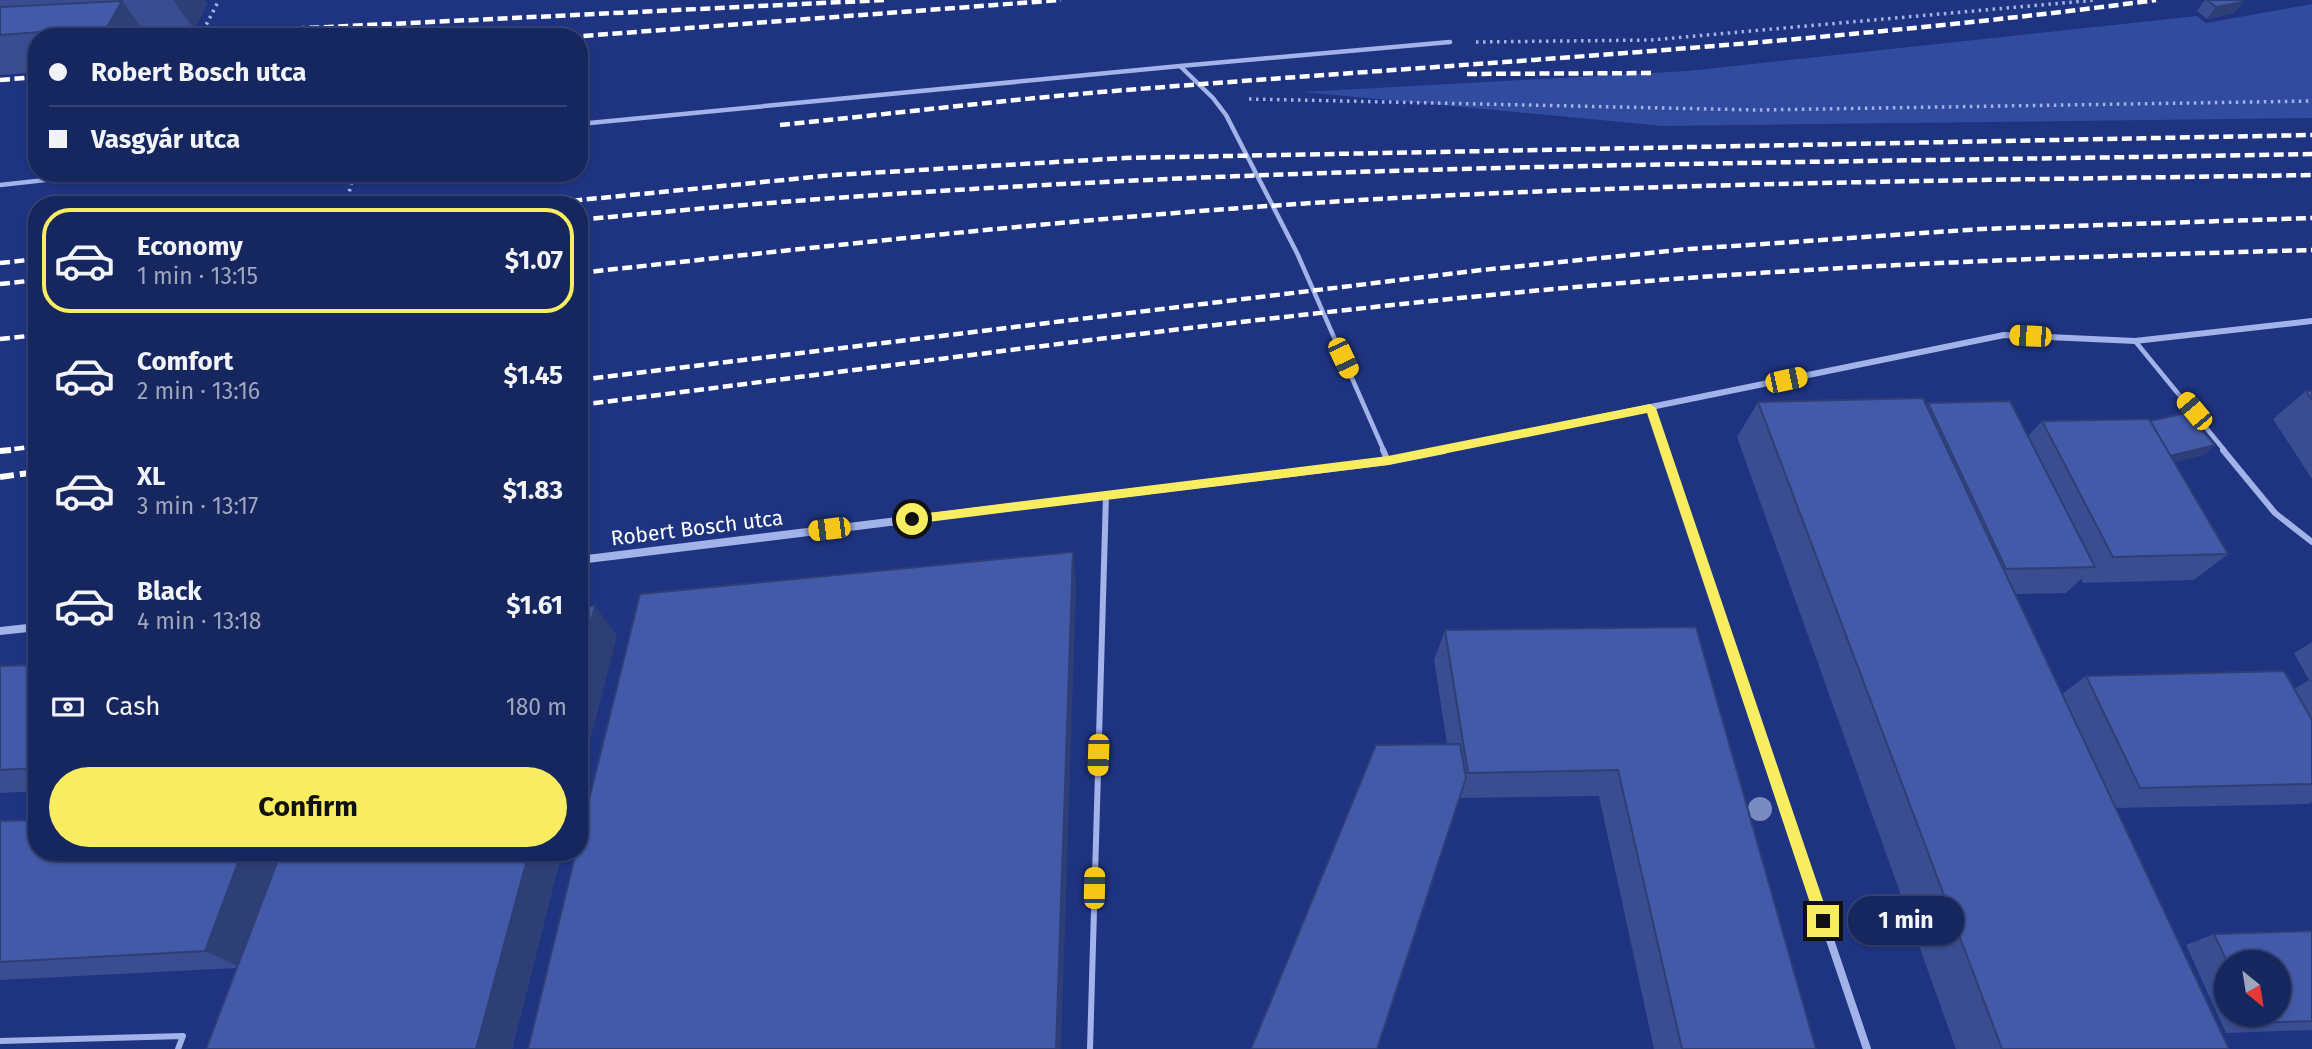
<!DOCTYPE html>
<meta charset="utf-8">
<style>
:root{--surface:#162760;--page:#233369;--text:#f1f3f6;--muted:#9ea5bd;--line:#354475;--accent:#f8ec61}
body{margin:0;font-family:"Fira Sans",sans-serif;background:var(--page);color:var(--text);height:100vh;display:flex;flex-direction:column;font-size:26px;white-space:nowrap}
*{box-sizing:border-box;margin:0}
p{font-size:23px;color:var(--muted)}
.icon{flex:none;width:38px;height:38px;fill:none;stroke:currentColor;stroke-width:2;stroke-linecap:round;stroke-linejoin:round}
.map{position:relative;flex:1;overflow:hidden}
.sheet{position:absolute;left:28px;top:196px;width:560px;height:665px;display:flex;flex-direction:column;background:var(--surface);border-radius:28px;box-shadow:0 2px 5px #0004,0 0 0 2px var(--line)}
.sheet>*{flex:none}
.guide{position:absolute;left:28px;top:28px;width:560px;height:154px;border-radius:28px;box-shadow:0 2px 5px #0004,0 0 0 2px var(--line);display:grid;align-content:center;height:154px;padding:0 21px;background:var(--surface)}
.needle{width:46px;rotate:150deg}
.tools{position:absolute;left:2214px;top:950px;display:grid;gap:14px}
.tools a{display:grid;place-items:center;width:77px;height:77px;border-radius:50%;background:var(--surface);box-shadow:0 2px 5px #0004,0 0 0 2px var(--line);font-size:35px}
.end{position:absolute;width:32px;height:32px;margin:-16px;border:9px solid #f8ec61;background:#111;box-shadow:0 0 0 4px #111}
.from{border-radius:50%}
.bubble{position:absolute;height:49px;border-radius:24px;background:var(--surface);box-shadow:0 2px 5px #0004,0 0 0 2px var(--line);font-size:23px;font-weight:700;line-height:49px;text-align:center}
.car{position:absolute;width:21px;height:42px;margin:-21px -10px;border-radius:9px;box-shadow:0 0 5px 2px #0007;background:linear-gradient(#f5c518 24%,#345 0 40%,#f5c518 0 76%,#345 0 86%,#f5c518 0)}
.guide b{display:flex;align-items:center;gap:24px;height:66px;font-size:26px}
.guide b+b{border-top:2px solid var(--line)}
.guide i{width:18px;height:18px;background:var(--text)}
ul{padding:12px 0 0;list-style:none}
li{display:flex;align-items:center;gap:21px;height:105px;margin:0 14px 10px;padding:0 7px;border:4px solid transparent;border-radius:28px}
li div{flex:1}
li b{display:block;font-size:26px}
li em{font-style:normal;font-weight:700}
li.active{border-color:var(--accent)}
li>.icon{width:63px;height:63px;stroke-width:1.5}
.pay{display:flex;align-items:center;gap:18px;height:77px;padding:0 21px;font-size:26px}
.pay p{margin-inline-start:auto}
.cta{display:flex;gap:14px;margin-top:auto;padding:14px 21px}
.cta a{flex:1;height:80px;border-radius:42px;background:var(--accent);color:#111;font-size:28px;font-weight:700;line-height:80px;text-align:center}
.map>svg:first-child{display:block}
.green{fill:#314b9f}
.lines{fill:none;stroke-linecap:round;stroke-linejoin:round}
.path{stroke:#a2b3e9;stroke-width:3.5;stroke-dasharray:2.5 4.5;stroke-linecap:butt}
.service-far1{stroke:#a2b3e9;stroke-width:4.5}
.service{stroke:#a2b3e9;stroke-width:6}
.minor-far1{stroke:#a2b3e9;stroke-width:6}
.minor{stroke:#a2b3e9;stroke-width:8}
.rail-far1{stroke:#fff;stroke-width:4.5;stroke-dasharray:10 4.5;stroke-linecap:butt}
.rail{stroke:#fff;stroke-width:6;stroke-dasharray:14 6;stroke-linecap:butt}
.path-bridge{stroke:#a2b3e9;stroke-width:3.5;stroke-dasharray:2.5 4.5;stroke-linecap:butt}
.tree{fill:#7a8bc1}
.wall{fill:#394d90;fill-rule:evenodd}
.shaded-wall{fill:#2e3f76}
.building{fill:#425aa8;stroke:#2e3f76;stroke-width:2}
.route{fill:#f8ec61}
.labels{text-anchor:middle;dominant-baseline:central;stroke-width:5;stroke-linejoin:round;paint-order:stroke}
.street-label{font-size:21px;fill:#fff;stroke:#1e3480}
</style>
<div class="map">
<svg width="2312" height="1049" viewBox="0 0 2312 1049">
<rect width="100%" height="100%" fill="#1e3480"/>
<path class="green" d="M2312,4V118L1663,126L1303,92L1688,71L2197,16L2206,23Z"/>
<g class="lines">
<g class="path">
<path d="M1476,42L1651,40L2096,0"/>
<path d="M1249,99L1757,110L2312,101"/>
<path d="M346,205L354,173"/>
</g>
<g class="service-far1">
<path d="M1180,66L1450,42"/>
<path d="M579,124L1180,66L1213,98L1226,115L1297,253L1384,451"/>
<path d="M0,185L109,173"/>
<path d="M2135,341L2225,451"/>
</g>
<g class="service">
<path d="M1383,450L1388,461"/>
<path d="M2223,450L2275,513L2312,542"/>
<path d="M0,1041L183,1036L178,1049"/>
<path d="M1090,1049L1106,495"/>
</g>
<g class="minor-far1">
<path d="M1650,408L1665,451"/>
<path d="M1435,451L2004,335L2135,341L2312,321"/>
</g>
<g class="minor">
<path d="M1664,450L1867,1049"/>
<path d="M579,560L1388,461L1444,450"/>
<path d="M0,631L37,627"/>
</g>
<g class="rail-far1">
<path d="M121,37L884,0"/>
<path d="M569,37L1061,0"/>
<path d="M1467,74L1654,73"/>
<path d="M0,80L37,77"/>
<path d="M780,125C900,113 1019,98 1139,89C1478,62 1819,45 2156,0"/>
<path d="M529,205L834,175L1125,158L2312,135"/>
<path d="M579,220C1155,162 1734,165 2312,154"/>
<path d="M0,263L37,259"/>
<path d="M579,273C845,244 1111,214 1378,199C1689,182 2001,180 2312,175"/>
<path d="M0,284L37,280"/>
<path d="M0,339L37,335"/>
<path d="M579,380L1482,270L1689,249L1982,229L2312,218"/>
<path d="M579,405C900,365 1221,320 1543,290C1799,266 2055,257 2312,250"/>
<path d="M0,451L37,446"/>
</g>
<g class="rail">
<path d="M0,451L11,450"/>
<path d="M0,477L37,472"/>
</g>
<path class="path-bridge" d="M200,37L219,0"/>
</g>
<circle class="tree" cx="1760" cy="809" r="12"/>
<g class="wall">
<path d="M0,0H204L207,4L194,29L144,31L148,37H37V72L0,75Z"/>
<path d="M2205,0H2240L2243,2L2234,13L2207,19L2197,11Z"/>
<path d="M2306,391H2312V479L2273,419Z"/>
<path d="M1758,402L1927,405L1928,403L2028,436L2042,421H2150L2215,445L2203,455L2174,462L2228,554L2194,580L2083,583L2081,579L2066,593L2015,594L2062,694L2086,676L2294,689L2309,680L2294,653L2312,642V802L2308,804L2116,808L2229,1049H1956L1737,437Z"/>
<path d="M1696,627L1816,1049H1654L1599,796L1459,798L1447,744L1434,660L1445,630Z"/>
<path d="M37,665V791L0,793V666Z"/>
<path d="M0,821L562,852L512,1049H206L237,968L0,980Z"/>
<path d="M2312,931V1030L2226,1033L2186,945L2214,934ZM2226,962H2278V1015H2226Z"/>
</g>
<g class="shaded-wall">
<path d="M173,0H204L207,4L194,29Z"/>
<path d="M122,1L148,37H115L107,27Z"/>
<path d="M2243,2L2234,13L2207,19L2216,7Z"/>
<path d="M2215,445L2203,455L2158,466L2169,456Z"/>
<path d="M1073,552L1076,584L1061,1049H1056Z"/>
<path d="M595,606L617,636L579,784V665Z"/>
<path d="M242,852H282L240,967L205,951Z"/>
<path d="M529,852H562L512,1049H476Z"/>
</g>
<g class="building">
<path d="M2207,0H2240L2243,2L2216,7Z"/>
<path d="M122,1L107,27L0,35V7Z"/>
<path d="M2306,391H2312V400Z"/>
<path d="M1923,398L2229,1049H2002L1758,402Z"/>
<path d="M2010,401L2095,567L2006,569L1928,403Z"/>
<path d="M2186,413L2215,445L2170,456L2150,421Z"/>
<path d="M2149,419L2228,554L2113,557L2042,421Z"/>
<path d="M1073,552L1056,1049H528L576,852H579V840L640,594Z"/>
<path d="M579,606H595L579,665Z"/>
<path d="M1696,627L1816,1049H1682L1618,770L1468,773L1445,630Z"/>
<path d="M37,665V768L0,770V666Z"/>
<path d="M2284,671L2312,720V784L2140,788L2086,676Z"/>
<path d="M1460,744L1466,778L1377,1049H1251L1376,745Z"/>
<path d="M37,820V852H242L205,951L0,962V821Z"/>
<path d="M281,852H529L476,1049H206Z"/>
<path d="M2312,931V1021L2256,1023L2253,1015H2278V962H2227L2214,934Z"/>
</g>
<path class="route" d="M1650,404L1656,408L1830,921L1823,928L1816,921L1647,413L1388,465L912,524L906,519L912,515L1388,456Z"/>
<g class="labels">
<g class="street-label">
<text transform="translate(697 528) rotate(-7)">Robert Bosch utca</text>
</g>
</g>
</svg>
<div class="tools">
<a><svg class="needle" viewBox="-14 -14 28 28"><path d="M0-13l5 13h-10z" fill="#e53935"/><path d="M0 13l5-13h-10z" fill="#9ea5bd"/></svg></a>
</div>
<i class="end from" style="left:912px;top:519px"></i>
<i class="end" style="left:1823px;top:921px"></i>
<div class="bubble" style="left:1848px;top:896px;width:116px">1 min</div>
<i class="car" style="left:2030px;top:336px;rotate:273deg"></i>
<i class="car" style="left:1343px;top:358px;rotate:155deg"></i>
<i class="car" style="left:1786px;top:380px;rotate:78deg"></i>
<i class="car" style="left:2194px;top:411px;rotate:320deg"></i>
<i class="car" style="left:829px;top:529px;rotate:263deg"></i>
<i class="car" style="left:1098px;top:755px;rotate:182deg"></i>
<i class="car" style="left:1094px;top:888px;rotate:1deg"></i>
<div class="guide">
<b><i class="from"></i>Robert Bosch utca</b>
<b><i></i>Vasgyár utca</b>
</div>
<section class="sheet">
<ul>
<li class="active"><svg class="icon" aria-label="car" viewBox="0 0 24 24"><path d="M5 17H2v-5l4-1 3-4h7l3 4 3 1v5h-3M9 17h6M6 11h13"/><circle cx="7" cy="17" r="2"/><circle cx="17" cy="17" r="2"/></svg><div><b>Economy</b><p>1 min · 13:15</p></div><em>$1.07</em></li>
<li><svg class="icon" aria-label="car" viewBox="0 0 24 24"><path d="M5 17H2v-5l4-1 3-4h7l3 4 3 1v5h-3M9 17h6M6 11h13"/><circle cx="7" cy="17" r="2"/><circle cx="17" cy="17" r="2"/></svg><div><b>Comfort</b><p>2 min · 13:16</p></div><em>$1.45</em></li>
<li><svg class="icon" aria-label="car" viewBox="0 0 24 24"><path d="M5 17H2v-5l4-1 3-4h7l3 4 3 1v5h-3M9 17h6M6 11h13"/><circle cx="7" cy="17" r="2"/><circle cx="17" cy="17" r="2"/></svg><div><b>XL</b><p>3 min · 13:17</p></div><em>$1.83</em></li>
<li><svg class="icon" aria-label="car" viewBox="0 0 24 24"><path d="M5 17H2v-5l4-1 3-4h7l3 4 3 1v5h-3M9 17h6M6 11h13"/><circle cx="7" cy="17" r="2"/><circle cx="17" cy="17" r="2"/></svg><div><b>Black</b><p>4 min · 13:18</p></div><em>$1.61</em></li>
</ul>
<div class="pay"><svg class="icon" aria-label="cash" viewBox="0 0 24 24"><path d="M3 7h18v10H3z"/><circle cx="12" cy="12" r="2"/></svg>Cash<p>180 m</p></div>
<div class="cta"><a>Confirm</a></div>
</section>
</div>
